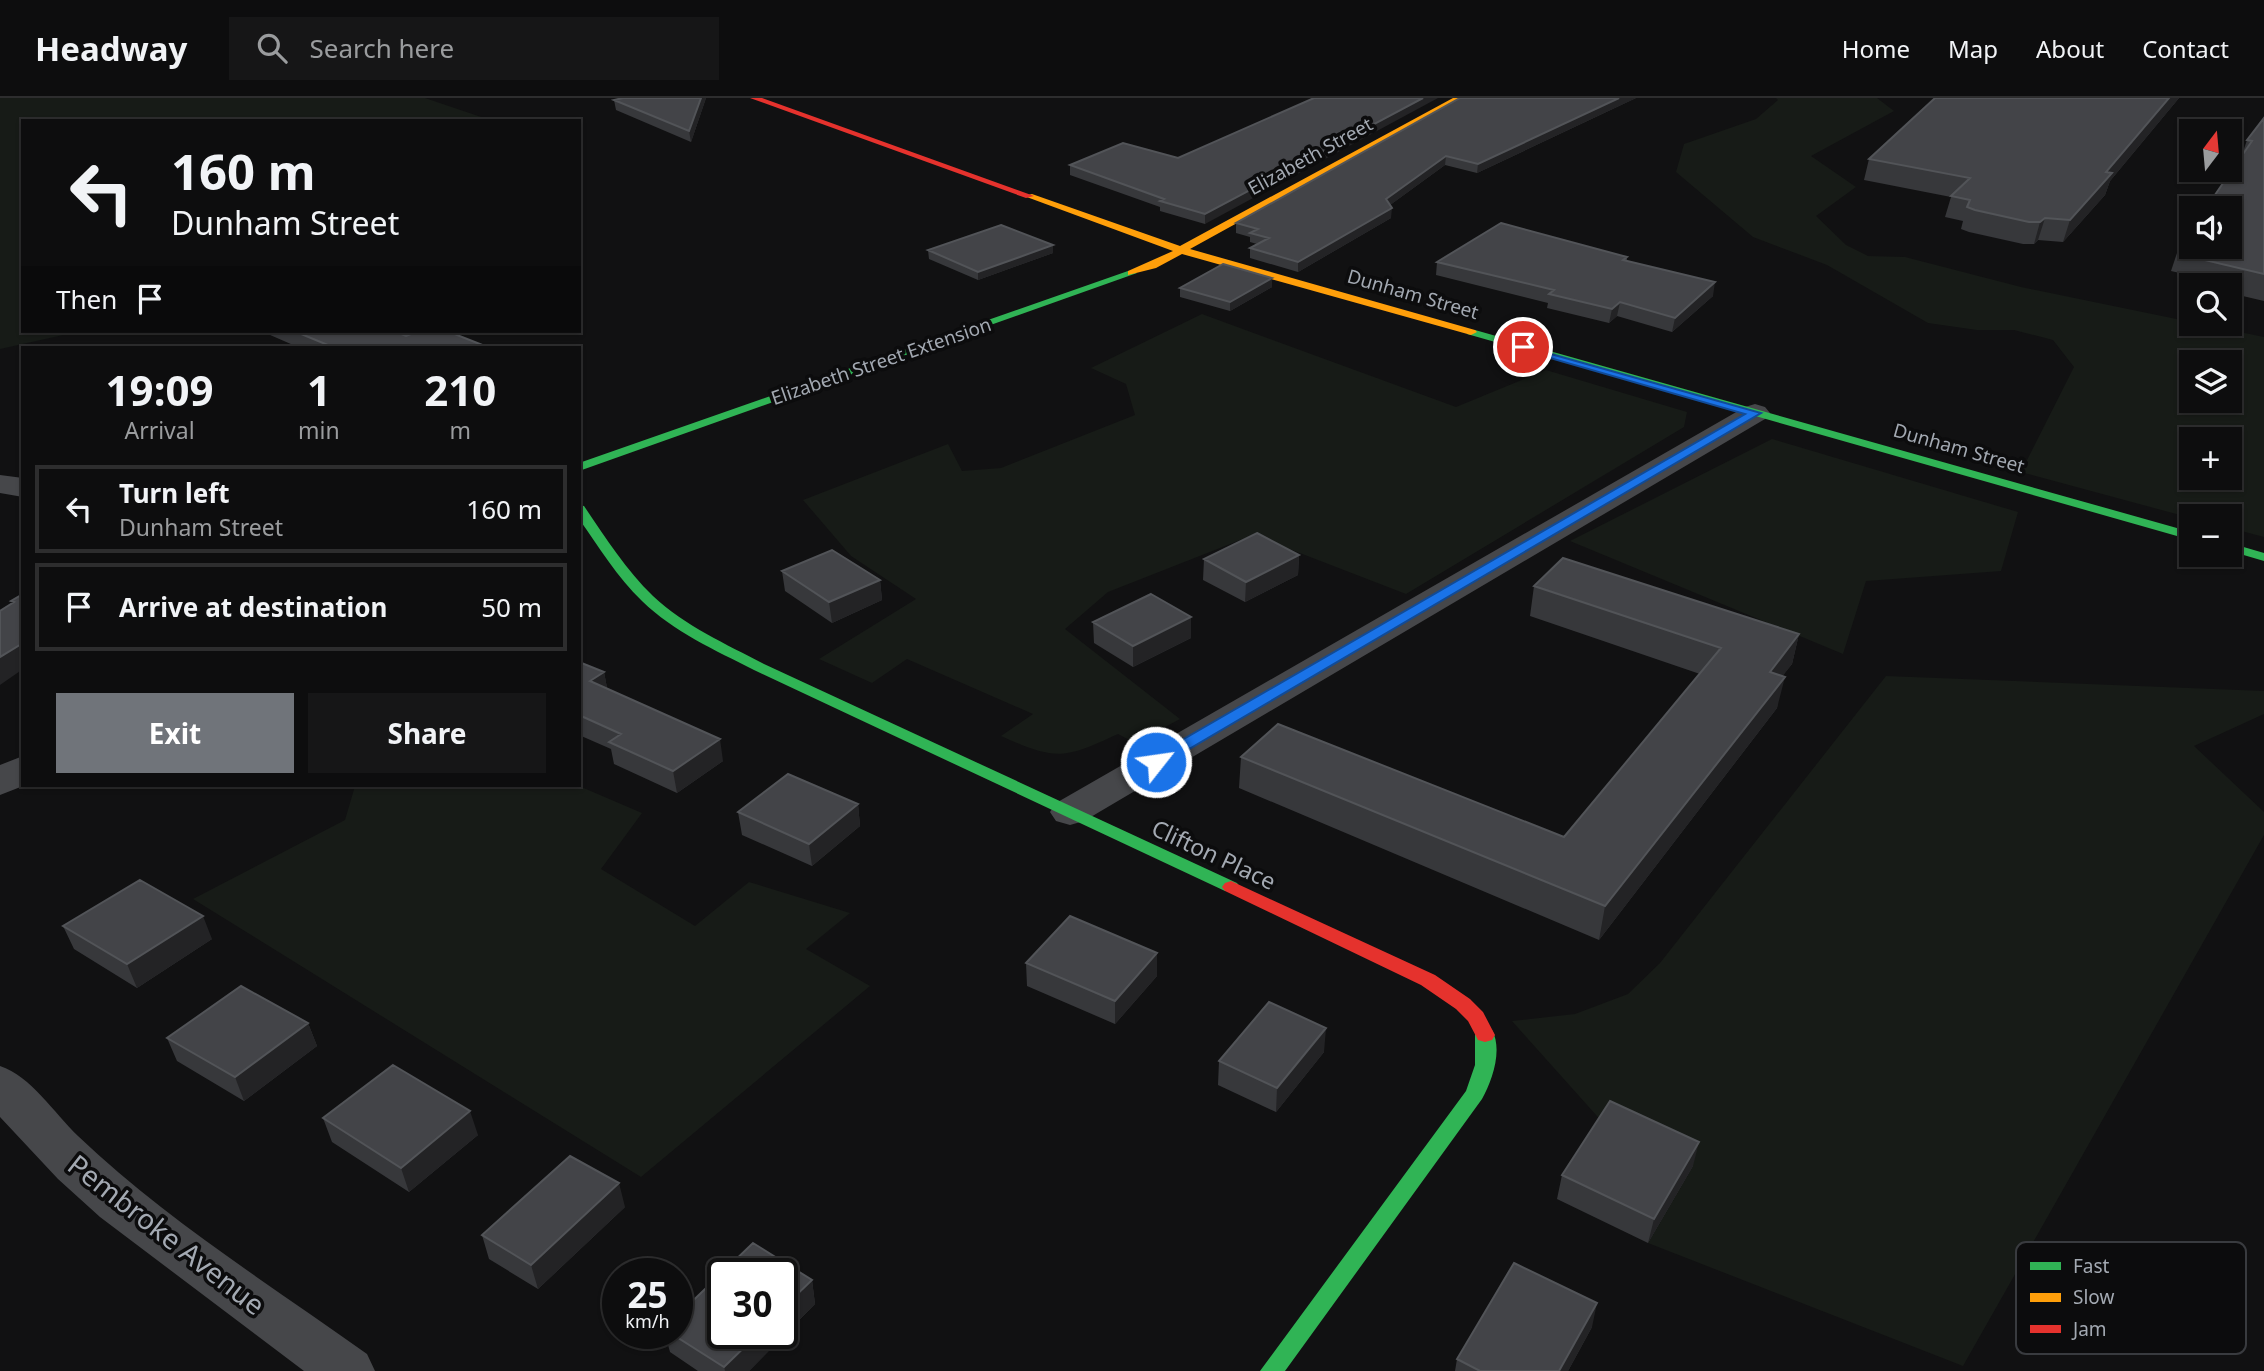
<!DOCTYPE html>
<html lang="en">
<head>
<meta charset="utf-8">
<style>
  :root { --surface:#0d0d0e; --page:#161617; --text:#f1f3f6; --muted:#9a9c9e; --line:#2d2d2e; --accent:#70747a }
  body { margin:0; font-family:"Noto Sans",sans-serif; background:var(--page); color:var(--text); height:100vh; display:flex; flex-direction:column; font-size:26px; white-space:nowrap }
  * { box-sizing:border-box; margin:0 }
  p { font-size:23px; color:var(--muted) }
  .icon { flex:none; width:38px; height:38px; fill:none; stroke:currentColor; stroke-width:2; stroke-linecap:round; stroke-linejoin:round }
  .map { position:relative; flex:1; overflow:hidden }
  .side { position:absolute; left:21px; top:248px; width:560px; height:441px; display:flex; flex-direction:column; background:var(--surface); border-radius:0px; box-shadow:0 2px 5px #0004,0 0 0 2px var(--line) }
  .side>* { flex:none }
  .guide { position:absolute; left:21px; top:21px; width:560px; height:214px; border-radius:0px; box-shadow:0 2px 5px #0004,0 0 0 2px var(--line); background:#0d0d0e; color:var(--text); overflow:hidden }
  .needle { width:46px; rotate:16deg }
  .tools { position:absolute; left:2179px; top:21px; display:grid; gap:14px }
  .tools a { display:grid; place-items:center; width:63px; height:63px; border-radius:0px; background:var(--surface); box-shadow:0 2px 5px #0004,0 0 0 2px var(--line); font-size:35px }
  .speed { position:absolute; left:602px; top:1160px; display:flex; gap:14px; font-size:35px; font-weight:700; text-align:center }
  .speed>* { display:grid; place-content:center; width:91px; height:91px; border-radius:50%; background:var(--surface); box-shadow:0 2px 5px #0004,0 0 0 2px var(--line); line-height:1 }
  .speed small { font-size:18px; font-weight:400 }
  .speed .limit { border:4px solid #111; border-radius:10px; background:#fff; color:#111 }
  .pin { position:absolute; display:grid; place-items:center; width:60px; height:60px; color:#fff; margin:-30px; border:4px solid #fff; border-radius:50%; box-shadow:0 2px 7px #0007 }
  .me { position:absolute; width:77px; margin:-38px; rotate:60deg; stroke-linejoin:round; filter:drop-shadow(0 0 5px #0008) }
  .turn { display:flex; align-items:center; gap:24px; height:147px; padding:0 35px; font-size:32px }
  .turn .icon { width:91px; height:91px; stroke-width:2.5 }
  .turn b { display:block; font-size:49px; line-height:60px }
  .then { display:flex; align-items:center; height:66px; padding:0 35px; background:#0003; gap:14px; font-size:26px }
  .eta { display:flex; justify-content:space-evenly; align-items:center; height:119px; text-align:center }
  .eta b { font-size:42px; font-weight:700; line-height:49px }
  .primary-button { display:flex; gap:14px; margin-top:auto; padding:14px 35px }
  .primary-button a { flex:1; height:80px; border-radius:0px; background:var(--accent); color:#fff; font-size:28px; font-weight:700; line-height:80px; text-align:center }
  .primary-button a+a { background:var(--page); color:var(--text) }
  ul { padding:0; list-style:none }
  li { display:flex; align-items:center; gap:21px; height:88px; margin:0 14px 10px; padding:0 21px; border:4px solid var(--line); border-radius:0px }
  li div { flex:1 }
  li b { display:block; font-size:26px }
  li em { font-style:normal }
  header { display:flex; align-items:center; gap:42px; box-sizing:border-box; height:98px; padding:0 35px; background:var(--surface); border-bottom:2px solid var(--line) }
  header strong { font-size:33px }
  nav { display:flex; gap:38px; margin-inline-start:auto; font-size:24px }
  .search { width:490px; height:63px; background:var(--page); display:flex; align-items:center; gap:18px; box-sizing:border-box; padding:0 24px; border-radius:0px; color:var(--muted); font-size:26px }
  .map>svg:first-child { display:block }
  .green { fill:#171b17; fill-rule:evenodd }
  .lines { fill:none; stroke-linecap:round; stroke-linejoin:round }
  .street { fill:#46474a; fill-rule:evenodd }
  .fast { fill:#30b455; fill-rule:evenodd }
  .slow { fill:#ff9f0a; fill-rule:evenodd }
  .jam { fill:#e5322d; fill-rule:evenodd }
  .wall { fill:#37383b }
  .shaded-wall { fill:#232325 }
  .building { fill:#434448; stroke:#525458; stroke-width:2 }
  .route { fill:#1a73e8; stroke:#114b97; stroke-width:2 }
  .labels { text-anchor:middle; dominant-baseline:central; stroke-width:7; stroke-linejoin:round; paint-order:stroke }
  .far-street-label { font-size:19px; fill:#a3a9b2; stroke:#0c0c0d }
  .street-label { font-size:23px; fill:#a3a9b2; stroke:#0c0c0d }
  .near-street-label { font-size:28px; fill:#a3a9b2; stroke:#0c0c0d }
  .key { fill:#0c0c0d; stroke:#393b3f; stroke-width:2 }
  .key-label { font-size:19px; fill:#a3a9b2 }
</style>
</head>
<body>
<header>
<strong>Headway</strong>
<div class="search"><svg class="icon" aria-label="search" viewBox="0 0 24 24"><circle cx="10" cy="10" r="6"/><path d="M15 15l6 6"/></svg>Search here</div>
<nav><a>Home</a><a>Map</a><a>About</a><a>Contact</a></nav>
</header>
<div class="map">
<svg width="2264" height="1273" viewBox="0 0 2264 1273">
  <rect width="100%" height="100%" fill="#111112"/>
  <path class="green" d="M 0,0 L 425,0 L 493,23 L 23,23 L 23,233 L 81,233 L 0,251 Z
    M 1776,0 L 1877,0 L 1894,13 L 1811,58 L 1856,89 L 1816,118 L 1846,147 L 1868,158 L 1905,159 L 2021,189 L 2264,239 L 2264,439 L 2230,430 L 2230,418 L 2191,420 L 2021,374 L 2074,269 L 2053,242 L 2014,232 L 1977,232 L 1928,225 L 1827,167 L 1753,139 L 1676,74 L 1684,46 L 1756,21 L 1778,2 ZM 2230,264 L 2230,303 L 2191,303 L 2191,264 ZM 2191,341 L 2230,341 L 2230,380 L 2191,380 Z
    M 1202,216 L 1456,309 L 1546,272 L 1687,314 L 1684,329 L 1406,496 L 1253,437 L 1108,494 L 1065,531 L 1180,621 L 1135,645 L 1118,636 C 1064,661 1056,663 1001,638 L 1033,616 L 907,561 L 872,585 L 819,561 L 916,501 L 851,458 L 803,402 L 948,346 L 962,373 L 1001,370 L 1135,317 L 1126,286 L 1091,270 Z
    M 1772,341 L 2018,414 L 2001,473 L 1866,483 L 1843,556 L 1570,443 Z
    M 1886,578 L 2264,593 L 2264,616 L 2194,648 L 2264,714 L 2264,737 L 1963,1268 L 1648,1145 L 1693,1068 L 1605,1027 L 1512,923 L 1575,916 L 1628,896 L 1660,865 Z
    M 355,688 L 579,688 L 642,715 L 601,771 L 695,828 L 749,784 L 850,815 L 806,851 L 870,888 L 641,1079 L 193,801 L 345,722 Z"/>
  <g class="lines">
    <path class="street" d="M 1755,306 L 1765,309 L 1770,315 L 1765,321 L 1084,723 L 1070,727 L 1056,723 L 1050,714 L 1056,705 L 1745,309 Z
      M 0,377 L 23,380 L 23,399 L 0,395 Z
      M 23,658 L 23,688 L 0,697 L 0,667 Z
      M 0,968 C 31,978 54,1015 78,1038 C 165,1121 269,1186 367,1256 L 375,1273 L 304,1273 L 100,1119 L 58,1081 L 0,1019 Z"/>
    <path class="fast" d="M 1128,173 L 1137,175 L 579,373 L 579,365 Z
      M 1467,232 L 1475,232 L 2191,434 L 2191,442 L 1467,236 Z
      M 579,407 L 584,408 C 605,439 626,472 653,498 C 685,528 726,546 764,566 L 1237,785 L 1240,789 L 1237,793 L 1225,793 L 754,572 C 715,552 674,534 642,503 C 617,479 599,449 579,421 Z
      M 2230,445 L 2264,455 L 2264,463 L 2230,453 Z
      M 1485,930 L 1492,932 C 1503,952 1492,983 1482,1001 L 1285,1273 L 1260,1273 L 1466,993 L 1475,967 L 1475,937 L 1478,932 Z"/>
    <path class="slow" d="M 1453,0 L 1463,0 L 1190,151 L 1475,232 L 1477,234 L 1471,237 L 1182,156 L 1156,170 L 1128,177 L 1128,173 L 1173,153 L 1024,98 L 1032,96 L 1180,148 Z"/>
    <path class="jam" d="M 750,0 L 762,0 L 1034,98 L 1026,100 Z
      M 1231,783 L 1435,877 L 1470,901 L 1483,914 L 1495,937 L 1492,942 L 1485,944 L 1478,942 L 1468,923 L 1456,911 L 1421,887 L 1225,793 L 1222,789 L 1225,785 Z"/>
  </g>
  <path class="wall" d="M 617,0 L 706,0 L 691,44 L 616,12 L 614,2 L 619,1 Z
    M 1314,0 L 1205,126 L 1160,113 L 1160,109 L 1070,77 L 1070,67 L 1178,60 Z
    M 1460,0 L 1636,0 L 1477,75 L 1445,67 L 1390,107 L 1391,120 L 1298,174 L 1250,160 L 1250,150 L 1257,146 L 1250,144 L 1250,139 L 1236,135 L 1236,125 Z
    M 1935,0 L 2179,0 L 2110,83 L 2105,97 L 2063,144 L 2038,142 L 2034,146 L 2023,146 L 1969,134 L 1961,131 L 1963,123 L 1945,119 L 1951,99 L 1864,82 L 1869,61 Z
    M 2264,20 L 2264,203 L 2230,195 L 2230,187 L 2198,187 L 2184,184 L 2186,179 L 2183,179 L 2184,176 L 2171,173 L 2179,149 L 2241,60 L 2247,42 Z
    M 1053,147 L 1053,155 L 978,182 L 929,161 L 928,152 Z
    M 1627,159 L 1627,163 L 1713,198 L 1672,234 L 1617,218 L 1609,225 L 1547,210 L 1548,205 L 1436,177 L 1437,164 Z
    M 1272,180 L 1272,189 L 1230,213 L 1180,199 L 1180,190 Z
    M 261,233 L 394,233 L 406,238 L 490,250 L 300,250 Z
    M 1299,457 L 1298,477 L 1245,504 L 1203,482 L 1204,461 Z
    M 782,473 L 880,482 L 882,502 L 832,525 L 785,493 Z
    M 1534,488 L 1799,536 L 1792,566 L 1782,578 L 1777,610 L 1599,842 L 1239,690 L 1241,659 L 1564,739 L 1700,576 L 1530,518 Z
    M 1093,524 L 1191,540 L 1133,569 L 1094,545 Z
    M 579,564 L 604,574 L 607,590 L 723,663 L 677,695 L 614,666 L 611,651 L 579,637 Z
    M 858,706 L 860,728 L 812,768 L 742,737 L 738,714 Z
    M 63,828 L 212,841 L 137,890 L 74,851 Z
    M 1026,865 L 1157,878 L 1115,926 L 1027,888 Z
    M 308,925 L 317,948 L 244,1003 L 177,963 L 167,940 Z
    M 1324,954 L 1276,1014 L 1218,987 L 1219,963 Z
    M 323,1020 L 478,1037 L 409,1094 L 332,1044 Z
    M 1693,1068 L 1648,1145 L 1557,1101 L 1562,1077 Z
    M 625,1109 L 538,1191 L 489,1161 L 482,1137 Z
    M 812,1182 L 815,1206 L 749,1273 L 698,1273 L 670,1254 L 665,1236 L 677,1236 Z
    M 1592,1229 L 1568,1273 L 1455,1273 L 1457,1261 Z"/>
  <path class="shaded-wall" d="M 701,0 L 706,0 L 691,44 L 689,33 Z
    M 1423,0 L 1438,0 L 1205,126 L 1205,116 Z
    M 1619,0 L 1636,0 L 1477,75 L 1478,66 Z
    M 2169,0 L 2179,0 L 2110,83 L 2105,97 L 2063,144 L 2070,122 L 2106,74 Z
    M 1446,58 L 1445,67 L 1386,110 L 1386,101 Z
    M 1392,110 L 1391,120 L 1298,174 L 1298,164 Z
    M 2045,120 L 2038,142 L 2034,146 L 2040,124 Z
    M 1053,147 L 1053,155 L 978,182 L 978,174 Z
    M 1272,180 L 1272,189 L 1230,213 L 1230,204 Z
    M 1715,184 L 1713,198 L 1672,234 L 1675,220 Z
    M 1620,204 L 1617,218 L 1609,225 L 1612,211 Z
    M 1299,457 L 1298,477 L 1245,504 L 1246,484 Z
    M 880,482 L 882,502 L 832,525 L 829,504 Z
    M 1191,519 L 1191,540 L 1133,569 L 1133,548 Z
    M 1799,536 L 1792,566 L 1762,605 L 1770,574 Z
    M 23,545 L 23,571 L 0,587 L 0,559 Z
    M 604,574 L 608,595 L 590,583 Z
    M 1785,579 L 1777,610 L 1599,842 L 1605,808 Z
    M 720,641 L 723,663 L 677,695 L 673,673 Z
    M 858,706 L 860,728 L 812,768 L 809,746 Z
    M 203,818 L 212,841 L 137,890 L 127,866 Z
    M 1157,855 L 1157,878 L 1115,926 L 1115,903 Z
    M 308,925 L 317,948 L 244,1003 L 235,979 Z
    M 1326,930 L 1324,954 L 1276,1014 L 1277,990 Z
    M 470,1013 L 478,1037 L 409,1094 L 401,1070 Z
    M 1699,1044 L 1693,1068 L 1648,1145 L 1654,1121 Z
    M 619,1085 L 625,1109 L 538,1191 L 531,1167 Z
    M 812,1182 L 815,1206 L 749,1273 L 725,1273 L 724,1269 L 758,1236 L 782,1236 L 782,1211 Z
    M 1597,1205 L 1592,1229 L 1568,1273 L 1559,1273 Z"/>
  <path class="building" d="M 623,0 L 701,0 L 689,33 L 614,2 Z
    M 1314,0 L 1423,0 L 1205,116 L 1160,103 L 1164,101 L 1070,67 L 1123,45 L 1178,60 Z
    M 1460,0 L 1619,0 L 1478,66 L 1446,58 L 1386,101 L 1392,110 L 1298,164 L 1250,150 L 1269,140 L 1250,135 L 1258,131 L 1236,125 Z
    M 1935,0 L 2169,0 L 2106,74 L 2112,75 L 2070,122 L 2045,120 L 2040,124 L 2029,124 L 1975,112 L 1967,109 L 1970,102 L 1951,98 L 1970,80 L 1869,61 Z
    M 2264,20 L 2264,176 L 2192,159 L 2196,155 L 2191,154 L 2193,152 L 2179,149 L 2191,132 L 2191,149 L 2230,149 L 2230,110 L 2206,110 L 2252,43 L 2247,42 Z
    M 1501,125 L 1627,159 L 1623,162 L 1715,184 L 1675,220 L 1620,204 L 1612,211 L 1549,196 L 1554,192 L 1437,164 Z
    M 1001,127 L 1053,147 L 978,174 L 928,152 Z
    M 1223,166 L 1272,180 L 1230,204 L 1180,190 Z
    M 294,233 L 394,233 L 406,238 L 419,233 L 447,233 L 490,250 L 335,250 Z
    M 1257,435 L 1299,457 L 1246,484 L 1204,461 Z
    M 832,452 L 880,482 L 829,504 L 782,473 Z
    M 1563,460 L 1799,536 L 1770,574 L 1785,579 L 1605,808 L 1241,659 L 1278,626 L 1564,739 L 1721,550 L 1534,488 Z
    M 23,496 L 23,545 L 0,559 L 0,513 L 14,504 L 11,503 Z
    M 1151,496 L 1191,519 L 1133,548 L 1093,524 Z
    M 579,564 L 604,574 L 590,583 L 720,641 L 673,673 L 609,644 L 621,636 L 579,617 Z
    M 788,676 L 858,706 L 809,746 L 738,714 Z
    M 140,782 L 203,818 L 127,866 L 63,828 Z
    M 1070,818 L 1157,855 L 1115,903 L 1026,865 Z
    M 241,888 L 308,925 L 235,979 L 167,940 Z
    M 1269,904 L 1326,930 L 1277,990 L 1219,963 Z
    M 393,967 L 470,1013 L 401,1070 L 323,1020 Z
    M 1610,1003 L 1699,1044 L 1654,1121 L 1562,1077 Z
    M 570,1058 L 619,1085 L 531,1167 L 482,1137 Z
    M 753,1145 L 812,1182 L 782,1211 L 782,1176 L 723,1176 L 723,1236 L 758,1236 L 724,1269 L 672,1236 L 677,1236 L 677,1218 Z
    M 1514,1165 L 1597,1205 L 1559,1273 L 1480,1273 L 1457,1261 Z"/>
  <path class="route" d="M 1519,247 L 1761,315 L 1162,667 L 1151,667 L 1151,660 L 1745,316 L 1519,251 Z"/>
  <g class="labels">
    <g class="far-street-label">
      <text transform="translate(1310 58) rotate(-29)">Elizabeth Street</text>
      <text transform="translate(1413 196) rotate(16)">Dunham Street</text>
      <text transform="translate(881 263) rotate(-19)">Elizabeth Street Extension</text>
      <text transform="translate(1959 350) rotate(16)">Dunham Street</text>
    </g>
    <g class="street-label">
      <text transform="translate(1214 756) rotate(25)">Clifton Place</text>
    </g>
    <g class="near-street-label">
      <text transform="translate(167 1136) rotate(38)">Pembroke Avenue</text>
    </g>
  </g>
  <rect x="2016" y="1144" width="230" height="112" rx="10" class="key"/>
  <rect x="2030" y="1164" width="31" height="8" fill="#30b455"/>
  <rect x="2030" y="1195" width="31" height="9" fill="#ff9f0a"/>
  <rect x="2030" y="1227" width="31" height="8" fill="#e5322d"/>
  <g class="key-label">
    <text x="2073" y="1175">Fast</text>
    <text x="2073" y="1206">Slow</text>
    <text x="2073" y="1238">Jam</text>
  </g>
</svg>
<div class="tools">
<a><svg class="needle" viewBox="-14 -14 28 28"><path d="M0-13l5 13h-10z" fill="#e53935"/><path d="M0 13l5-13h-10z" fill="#9a9c9e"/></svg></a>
<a><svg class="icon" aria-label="sound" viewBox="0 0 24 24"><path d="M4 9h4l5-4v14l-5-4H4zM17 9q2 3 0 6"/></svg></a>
<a><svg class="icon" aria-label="search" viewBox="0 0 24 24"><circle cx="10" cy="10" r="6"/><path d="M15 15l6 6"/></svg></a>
<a><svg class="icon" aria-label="layers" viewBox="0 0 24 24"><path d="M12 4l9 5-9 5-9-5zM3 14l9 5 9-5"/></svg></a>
<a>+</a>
<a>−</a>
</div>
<div class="speed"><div>25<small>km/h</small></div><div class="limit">30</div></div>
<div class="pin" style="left:1523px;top:249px;background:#d93025"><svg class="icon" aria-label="arrive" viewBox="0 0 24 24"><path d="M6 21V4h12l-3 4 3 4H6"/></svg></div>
<svg class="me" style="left:1156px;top:664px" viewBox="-20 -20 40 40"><circle r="17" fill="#1a73e8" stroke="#fff" stroke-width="3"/><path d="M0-11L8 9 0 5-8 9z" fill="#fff"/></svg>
<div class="guide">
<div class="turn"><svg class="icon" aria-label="left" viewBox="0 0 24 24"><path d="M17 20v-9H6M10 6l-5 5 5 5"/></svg><div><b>160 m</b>Dunham Street</div></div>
<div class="then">Then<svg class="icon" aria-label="arrive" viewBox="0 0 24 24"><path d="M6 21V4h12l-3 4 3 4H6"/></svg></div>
</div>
<section class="side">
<div class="eta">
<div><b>19:09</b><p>Arrival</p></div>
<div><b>1</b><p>min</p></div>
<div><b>210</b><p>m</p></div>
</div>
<ul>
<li><svg class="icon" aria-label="left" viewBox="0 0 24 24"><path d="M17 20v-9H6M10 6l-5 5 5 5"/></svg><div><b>Turn left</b><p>Dunham Street</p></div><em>160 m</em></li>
<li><svg class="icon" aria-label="arrive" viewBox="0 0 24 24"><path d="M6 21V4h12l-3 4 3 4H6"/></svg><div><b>Arrive at destination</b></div><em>50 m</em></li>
</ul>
<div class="primary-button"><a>Exit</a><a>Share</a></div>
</section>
</div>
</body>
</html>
